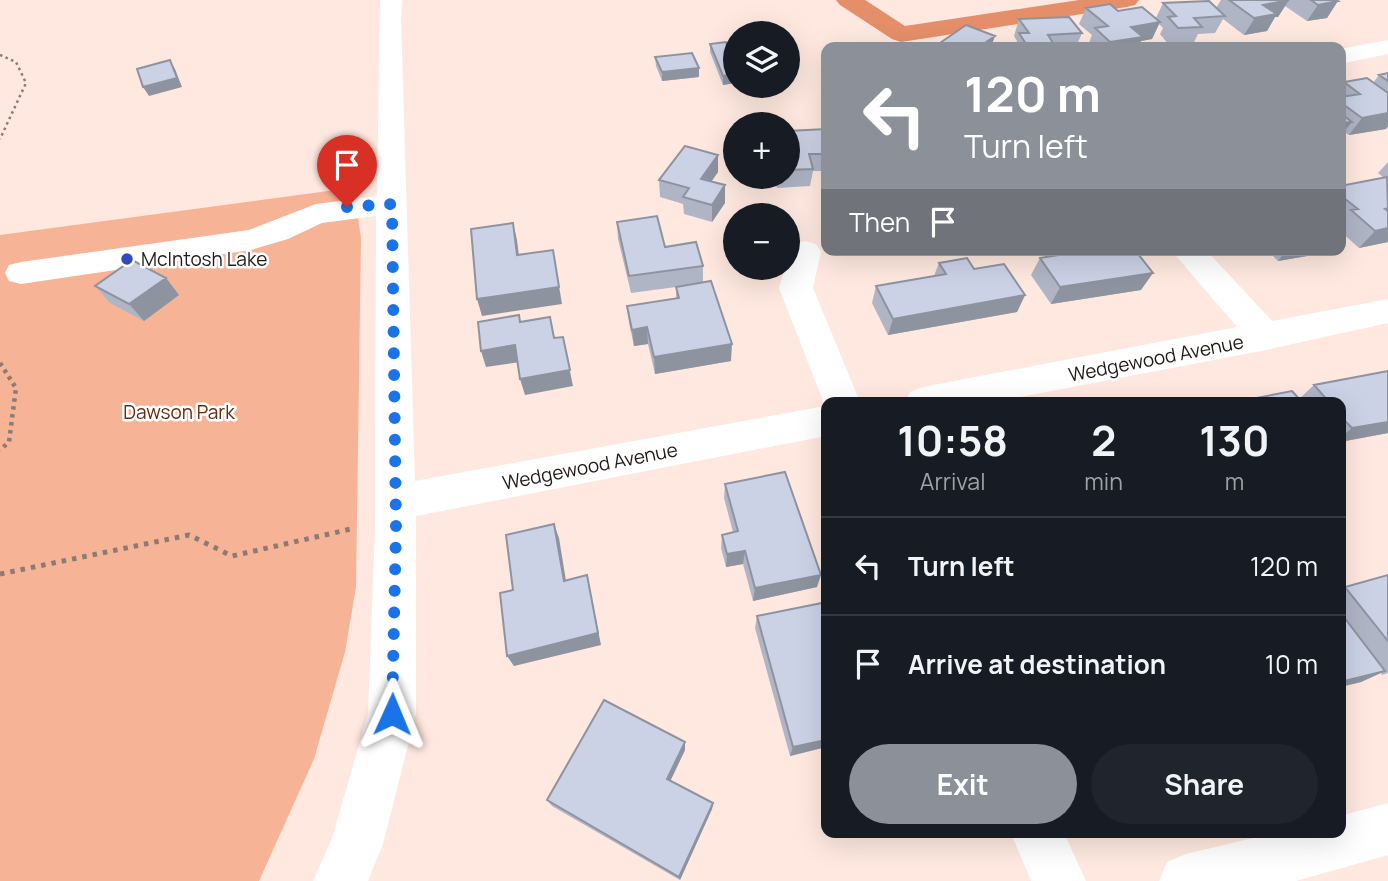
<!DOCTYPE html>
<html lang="en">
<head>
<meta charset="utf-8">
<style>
  :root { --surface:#171b24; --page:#20242c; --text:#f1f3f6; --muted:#9ea1a6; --line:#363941; --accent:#8c9099 }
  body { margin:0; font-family:Manrope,sans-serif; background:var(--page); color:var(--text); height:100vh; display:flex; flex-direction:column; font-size:26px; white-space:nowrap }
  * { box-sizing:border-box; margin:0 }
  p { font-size:23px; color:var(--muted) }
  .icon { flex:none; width:38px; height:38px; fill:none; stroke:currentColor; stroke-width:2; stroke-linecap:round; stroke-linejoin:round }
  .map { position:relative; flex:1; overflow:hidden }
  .side { position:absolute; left:821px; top:397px; width:525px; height:441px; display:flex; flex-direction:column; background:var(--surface); border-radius:14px; box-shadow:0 7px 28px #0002 }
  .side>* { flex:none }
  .top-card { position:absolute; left:821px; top:42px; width:525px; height:214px; border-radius:14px; box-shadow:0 7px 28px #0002; background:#8c9099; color:#fff; overflow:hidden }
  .fabs { position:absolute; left:723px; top:21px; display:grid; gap:14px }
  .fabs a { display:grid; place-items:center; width:77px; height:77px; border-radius:50%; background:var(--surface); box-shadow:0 7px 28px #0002; font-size:35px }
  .pin { position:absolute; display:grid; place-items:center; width:60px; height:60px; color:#fff; margin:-72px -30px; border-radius:50% 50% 50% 0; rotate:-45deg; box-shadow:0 0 7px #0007 }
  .pin .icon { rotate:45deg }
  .me { position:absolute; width:77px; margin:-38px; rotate:1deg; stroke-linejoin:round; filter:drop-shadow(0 0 5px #0008) }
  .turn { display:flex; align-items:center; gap:24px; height:147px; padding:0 28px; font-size:32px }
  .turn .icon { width:91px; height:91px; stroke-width:2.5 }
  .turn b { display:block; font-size:49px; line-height:60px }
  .then { display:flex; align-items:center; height:66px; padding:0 28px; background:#0003; gap:14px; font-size:26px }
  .eta { display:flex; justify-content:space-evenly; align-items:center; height:119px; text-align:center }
  .eta b { font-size:42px; font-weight:700; line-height:49px }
  .action { display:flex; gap:14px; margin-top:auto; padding:14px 28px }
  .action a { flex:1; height:80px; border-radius:42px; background:var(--accent); color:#fff; font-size:28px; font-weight:700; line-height:80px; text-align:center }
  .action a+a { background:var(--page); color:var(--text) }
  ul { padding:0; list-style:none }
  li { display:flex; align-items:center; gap:21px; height:98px; padding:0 28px; border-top:2px solid var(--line) }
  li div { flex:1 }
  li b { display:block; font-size:26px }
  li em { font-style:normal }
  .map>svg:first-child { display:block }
  .green { fill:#f7b396 }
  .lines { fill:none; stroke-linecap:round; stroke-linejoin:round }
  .canal { fill:#e58f6a; fill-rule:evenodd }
  .path-far2 { stroke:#8a7b75; stroke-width:2.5; stroke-dasharray:2.5 3.5; stroke-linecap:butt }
  .path-far1 { stroke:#8a7b75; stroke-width:4.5; stroke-dasharray:3.5 4.5; stroke-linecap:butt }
  .path { stroke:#8a7b75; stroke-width:5; stroke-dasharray:4.5 6; stroke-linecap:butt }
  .minor { fill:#fff; fill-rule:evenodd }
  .wall { fill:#afb5c5 }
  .shaded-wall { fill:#8e93a0 }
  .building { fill:#cbd2e5; stroke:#8e93a0; stroke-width:2 }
  .route { stroke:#1a73e8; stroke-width:12; stroke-dasharray:0 21.6 }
  .poi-dot { fill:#334abc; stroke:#fff; stroke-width:2.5 }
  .labels { text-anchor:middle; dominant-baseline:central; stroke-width:5; stroke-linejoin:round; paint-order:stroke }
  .poi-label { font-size:19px; fill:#221a17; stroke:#fff; text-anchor:start }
  .street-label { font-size:19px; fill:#221a17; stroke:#fff }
  .park-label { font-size:19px; fill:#642d13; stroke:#fff }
</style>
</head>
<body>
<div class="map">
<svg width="1388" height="881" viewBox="0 0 1388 881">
  <rect width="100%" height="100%" fill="#fee8df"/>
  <path class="green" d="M 365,186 L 355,198 L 361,237 L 356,587 L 345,652 L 314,759 L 259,881 L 0,881 L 0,235 Z"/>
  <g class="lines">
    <path class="canal" d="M 836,0 L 865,0 L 905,26 L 1079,0 L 1139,0 L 1135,5 L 1127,7 L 901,42 L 892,39 L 840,5 Z"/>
    <path class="path-far2" d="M 0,55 L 16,62 L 26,83 L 0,139"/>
    <path class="path-far1" d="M 0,363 L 16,388 L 9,442 L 0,450"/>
    <path class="path" d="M 0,574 L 189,535 L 232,556 L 351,529"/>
    <path class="minor" d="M 380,0 L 402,0 L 401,19 L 415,481 L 825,406 L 779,288 L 785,268 L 788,268 L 788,258 L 794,244 L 805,241 L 816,244 L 821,252 L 813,288 L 860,402 L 826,402 L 826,436 L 416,516 L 416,714 L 383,844 L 368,881 L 313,881 L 332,838 L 368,714 L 375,528 L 376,216 L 322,223 L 288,239 L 251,250 L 21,284 L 9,281 L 5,273 L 9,265 L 21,262 L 249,230 L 316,204 L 377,196 Z
      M 1388,40 L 1388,54 L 1340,64 L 1340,49 Z
      M 1171,250 L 1206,250 L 1272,321 L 1388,299 L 1388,323 L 1266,350 L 994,402 L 905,402 L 910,392 L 923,387 L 1237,327 Z
      M 1388,803 L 1388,855 L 1296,881 L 1159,881 L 1167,862 L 1186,854 L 1274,833 L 1340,833 L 1340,816 Z
      M 1011,833 L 1064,833 L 1086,881 L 1031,881 Z"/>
  </g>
  <path class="wall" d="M 1221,0 L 1338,0 L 1327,18 L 1307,21 L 1285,6 L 1278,17 L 1275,17 L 1267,31 L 1244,35 L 1223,19 L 1215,33 L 1198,34 L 1193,44 L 1169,45 L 1160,34 L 1163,28 L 1159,24 L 1152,39 L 1141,41 L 1138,47 L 1090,47 L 1088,45 L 1092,35 L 1079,24 L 1086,8 L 1156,18 L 1163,3 L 1216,8 Z
    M 1019,19 L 1082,33 L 1076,47 L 1014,47 L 1017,41 L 1014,36 Z
    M 710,44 L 735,83 L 723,85 L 710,52 Z
    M 655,57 L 699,77 L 662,81 L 656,66 Z
    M 1388,73 L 1388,126 L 1386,129 L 1349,135 L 1344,132 L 1340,136 L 1340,87 L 1344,82 L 1373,83 L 1379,75 Z
    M 826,129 L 826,171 L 813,171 L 810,186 L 777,188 L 775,177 L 788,177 L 788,131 Z
    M 1388,162 L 1388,242 L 1359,248 L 1340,231 L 1340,186 L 1384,178 L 1378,173 Z
    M 718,172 L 711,182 L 725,203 L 712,222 L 684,214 L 683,204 L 660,197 L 659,180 Z
    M 617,222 L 703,266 L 703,283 L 731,361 L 655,374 L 648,344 L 634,346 L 629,323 L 627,306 L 676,298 L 676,287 L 631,293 L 618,239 Z
    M 1267,250 L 1317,250 L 1313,255 L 1278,261 Z
    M 1040,258 L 1141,290 L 1051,304 L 1031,275 Z
    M 939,263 L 1025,295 L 1017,312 L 888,335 L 872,303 L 876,286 L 934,276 Z
    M 166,278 L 179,295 L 144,321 L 110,303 L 95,286 Z
    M 1314,385 L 1388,433 L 1340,442 L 1340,402 L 1236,402 L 1299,399 Z
    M 725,484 L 817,587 L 753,601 L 743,564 L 726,567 L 721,548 L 722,535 L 733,532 L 724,498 Z
    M 1388,575 L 1388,673 L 1382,675 L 1381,673 L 1361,682 L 1340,687 L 1340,589 L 1345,587 Z
    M 826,615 L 826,747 L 790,756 L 755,628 L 757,616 Z
    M 685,742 L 685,750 L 670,781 L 713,803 L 712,809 L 680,880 L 552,806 L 547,800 Z"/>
  <path class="shaded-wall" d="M 1289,0 L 1278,17 L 1275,17 L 1267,31 L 1244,35 L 1263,5 Z
    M 1317,0 L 1338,0 L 1337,1 L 1338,1 L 1327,18 L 1307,21 L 1318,5 Z
    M 1160,22 L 1152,39 L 1141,41 L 1138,47 L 1107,47 L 1110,42 L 1131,27 Z
    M 995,36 L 991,47 L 979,47 Z
    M 170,60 L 175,69 L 182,87 L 149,96 L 143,87 Z
    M 699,68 L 699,77 L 662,81 L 662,72 Z
    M 735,74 L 735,83 L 723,85 L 723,76 Z
    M 1388,109 L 1388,126 L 1386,129 L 1349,135 L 1362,118 Z
    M 1352,122 L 1340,136 L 1340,123 Z
    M 718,155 L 718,172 L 701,196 L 701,179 Z
    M 725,185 L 725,203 L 712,222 L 712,205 Z
    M 513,223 L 517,240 L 521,272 L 517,255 Z
    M 1388,228 L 1388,242 L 1359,248 L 1375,231 Z
    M 553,250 L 562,304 L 482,316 L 477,299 Z
    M 1287,250 L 1317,250 L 1313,255 L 1278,261 Z
    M 1153,273 L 1141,290 L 1051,304 L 1060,287 Z
    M 166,278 L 179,295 L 144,321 L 129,304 Z
    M 1025,295 L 1017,312 L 888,335 L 893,319 Z
    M 647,327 L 648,344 L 634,346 L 632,330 Z
    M 563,337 L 573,386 L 525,395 L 520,379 Z
    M 732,344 L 731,361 L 655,374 L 654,357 Z
    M 515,345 L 520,362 L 486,367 L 481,351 Z
    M 1388,422 L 1388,433 L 1340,442 L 1340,438 L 1352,428 Z
    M 554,524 L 559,538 L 568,593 L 564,581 Z
    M 745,551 L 743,564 L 726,567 L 727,554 Z
    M 587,575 L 601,645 L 514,666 L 507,656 Z
    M 821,575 L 817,587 L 753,601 L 755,588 Z
    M 1385,671 L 1361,682 L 1340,687 L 1340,682 Z
    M 826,740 L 826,747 L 790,756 L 793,747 Z
    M 685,742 L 685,750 L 668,786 L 667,779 Z
    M 713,803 L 712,809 L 680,880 L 679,877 Z"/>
  <path class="building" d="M 1229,0 L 1289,0 L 1263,5 L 1277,14 L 1254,18 Z
    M 1311,0 L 1336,0 L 1338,1 L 1318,5 Z
    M 1209,1 L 1225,16 L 1194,18 L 1202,27 L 1178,28 L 1168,17 L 1176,16 L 1163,3 Z
    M 1110,4 L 1118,11 L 1142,7 L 1160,22 L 1131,27 L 1143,37 L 1110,42 L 1095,28 L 1108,26 L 1086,8 Z
    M 1069,17 L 1082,33 L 1048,35 L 1055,46 L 1028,47 L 1019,33 L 1029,33 L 1019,19 Z
    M 966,25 L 995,36 L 979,47 L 941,47 L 937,45 Z
    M 726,42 L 735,60 L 735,74 L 723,76 L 710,44 Z
    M 692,53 L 699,68 L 662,72 L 655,57 Z
    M 170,60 L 177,78 L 143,87 L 137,69 Z
    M 1388,73 L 1388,81 L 1379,75 Z
    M 1367,78 L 1388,93 L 1388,113 L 1362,118 L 1340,102 L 1340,97 L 1360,94 L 1344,82 Z
    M 1340,113 L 1352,122 L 1340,123 Z
    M 826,129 L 826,154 L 809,154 L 813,169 L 788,170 L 788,131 Z
    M 685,146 L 718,155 L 701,179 L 725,185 L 712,205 L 683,197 L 689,188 L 659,180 Z
    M 1387,177 L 1388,208 L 1385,209 L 1388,211 L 1388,228 L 1375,231 L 1351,210 L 1358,209 L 1340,195 L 1340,186 Z
    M 657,216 L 665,247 L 696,242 L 703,266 L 629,276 L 617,222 Z
    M 513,223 L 517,255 L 553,250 L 559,287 L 477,299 L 471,229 Z
    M 1090,250 L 1135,250 L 1153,273 L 1060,287 L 1040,258 Z
    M 967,258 L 974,269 L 1004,264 L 1025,295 L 893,319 L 876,286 L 946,274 L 939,263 Z
    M 132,260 L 166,278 L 129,304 L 95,286 Z
    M 711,281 L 732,344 L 654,357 L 647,327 L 632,330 L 627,306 L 679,298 L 676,287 Z
    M 519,315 L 520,322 L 550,317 L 554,338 L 563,337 L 570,370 L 520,379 L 515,345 L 481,351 L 478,322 Z
    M 1388,371 L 1388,422 L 1352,428 L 1340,416 L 1340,402 L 1329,402 L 1314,385 Z
    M 1292,391 L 1302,402 L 1236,402 Z
    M 785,472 L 821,575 L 755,588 L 745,551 L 727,554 L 722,535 L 738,531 L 725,484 Z
    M 554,524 L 564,581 L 587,575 L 598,633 L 507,656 L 500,593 L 513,590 L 506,535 Z
    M 1388,575 L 1388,641 L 1345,587 Z
    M 822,603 L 826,615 L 826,740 L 793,747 L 757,616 Z
    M 1340,612 L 1385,671 L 1340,682 Z
    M 604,700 L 685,742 L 667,779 L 713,803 L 679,877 L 547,800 Z"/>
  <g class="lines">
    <path class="route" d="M 347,207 L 392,204 L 396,528 L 392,714"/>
  </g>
  <circle class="poi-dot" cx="127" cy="259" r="7"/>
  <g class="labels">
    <g class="poi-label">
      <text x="141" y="259">McIntosh Lake</text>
    </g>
    <g class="street-label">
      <text transform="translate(1156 358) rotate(-11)">Wedgewood Avenue</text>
      <text transform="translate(590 466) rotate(-11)">Wedgewood Avenue</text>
    </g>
    <g class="park-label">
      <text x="179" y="412">Dawson Park</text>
    </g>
  </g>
</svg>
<div class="fabs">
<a><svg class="icon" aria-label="layers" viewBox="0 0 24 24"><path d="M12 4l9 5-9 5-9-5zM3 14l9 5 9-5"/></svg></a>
<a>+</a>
<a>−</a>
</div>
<div class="pin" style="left:347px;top:207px;background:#d93025"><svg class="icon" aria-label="arrive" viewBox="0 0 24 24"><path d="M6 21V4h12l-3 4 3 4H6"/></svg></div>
<svg class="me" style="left:392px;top:714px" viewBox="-20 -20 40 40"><path d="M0-17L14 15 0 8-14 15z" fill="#1a73e8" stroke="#fff" stroke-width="4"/></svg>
<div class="top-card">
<div class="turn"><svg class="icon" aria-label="left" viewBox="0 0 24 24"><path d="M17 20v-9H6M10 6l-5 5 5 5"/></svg><div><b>120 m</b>Turn left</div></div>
<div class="then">Then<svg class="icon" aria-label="arrive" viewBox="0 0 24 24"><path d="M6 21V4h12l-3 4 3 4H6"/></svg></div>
</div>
<section class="side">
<div class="eta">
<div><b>10:58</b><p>Arrival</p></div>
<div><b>2</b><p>min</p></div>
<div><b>130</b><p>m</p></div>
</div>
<ul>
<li><svg class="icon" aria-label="left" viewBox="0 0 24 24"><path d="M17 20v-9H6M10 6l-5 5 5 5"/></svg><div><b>Turn left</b></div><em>120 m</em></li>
<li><svg class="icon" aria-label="arrive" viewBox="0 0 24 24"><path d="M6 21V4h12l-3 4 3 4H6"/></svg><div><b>Arrive at destination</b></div><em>10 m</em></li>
</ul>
<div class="action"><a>Exit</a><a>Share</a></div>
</section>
</div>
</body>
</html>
